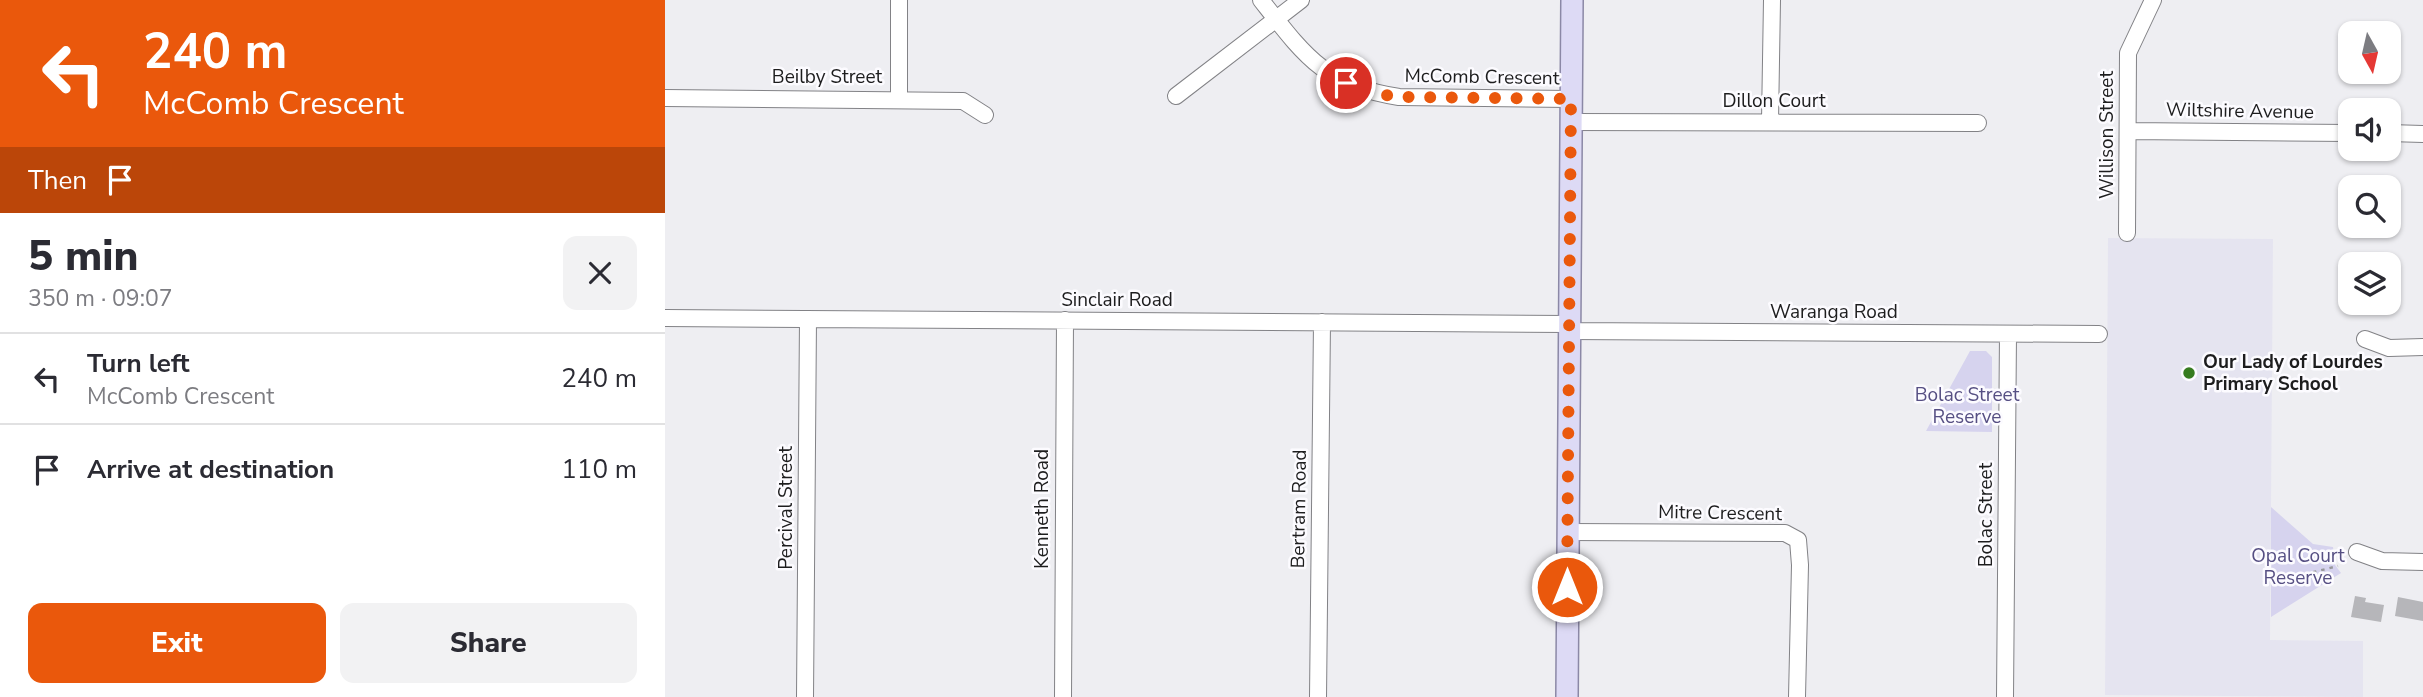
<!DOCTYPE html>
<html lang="en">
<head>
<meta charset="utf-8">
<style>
  :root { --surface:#fff; --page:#f2f2f3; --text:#2b2b33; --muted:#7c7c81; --line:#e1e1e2; --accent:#ea580c }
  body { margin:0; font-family:"Nunito Sans",sans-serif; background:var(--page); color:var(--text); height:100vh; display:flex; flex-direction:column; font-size:26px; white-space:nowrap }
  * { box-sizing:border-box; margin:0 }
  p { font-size:23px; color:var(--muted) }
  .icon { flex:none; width:38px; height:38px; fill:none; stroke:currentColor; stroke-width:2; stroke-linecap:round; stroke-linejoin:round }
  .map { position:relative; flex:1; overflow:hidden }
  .drawer { display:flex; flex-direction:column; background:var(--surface); width:665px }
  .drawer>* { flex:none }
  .guide { background:#ea580c; color:#fff; overflow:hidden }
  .needle { width:46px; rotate:172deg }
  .buttons { position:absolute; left:1673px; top:21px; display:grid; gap:14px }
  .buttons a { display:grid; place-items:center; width:63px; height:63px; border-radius:14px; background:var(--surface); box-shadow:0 2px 5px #0004; font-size:35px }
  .pin { position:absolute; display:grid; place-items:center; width:60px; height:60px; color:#fff; margin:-30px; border:4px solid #fff; border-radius:50%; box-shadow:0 2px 7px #0007 }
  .me { position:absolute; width:77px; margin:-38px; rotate:0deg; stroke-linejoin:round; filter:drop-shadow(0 0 5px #0008) }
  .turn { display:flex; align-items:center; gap:24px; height:147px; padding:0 28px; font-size:32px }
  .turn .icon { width:91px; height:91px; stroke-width:2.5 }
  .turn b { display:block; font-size:49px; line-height:60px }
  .then { display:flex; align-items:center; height:66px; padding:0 28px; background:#0003; gap:14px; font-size:26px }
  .round { display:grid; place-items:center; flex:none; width:74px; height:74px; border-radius:14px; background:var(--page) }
  .head { display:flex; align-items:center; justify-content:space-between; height:119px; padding:0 28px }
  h1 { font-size:42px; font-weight:800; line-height:52px }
  .button { display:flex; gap:14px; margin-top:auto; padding:14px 28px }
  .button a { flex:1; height:80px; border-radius:14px; background:var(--accent); color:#fff; font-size:28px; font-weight:800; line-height:80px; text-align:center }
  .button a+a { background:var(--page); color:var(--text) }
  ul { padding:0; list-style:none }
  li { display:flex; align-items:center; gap:21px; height:91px; padding:0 28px; border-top:2px solid var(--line) }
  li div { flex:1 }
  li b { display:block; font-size:26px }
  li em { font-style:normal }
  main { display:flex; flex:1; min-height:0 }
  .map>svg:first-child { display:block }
  .built { fill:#e5e4f0 }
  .green { fill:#d6d3ee }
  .building { fill:#b6b6ba }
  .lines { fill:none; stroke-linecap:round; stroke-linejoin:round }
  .minor-casing { stroke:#828286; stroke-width:18 }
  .major-casing { stroke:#8b88a6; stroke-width:24 }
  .path { stroke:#979799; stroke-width:2.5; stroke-dasharray:3.5 5; stroke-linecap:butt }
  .minor { stroke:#fff; stroke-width:16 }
  .major { stroke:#dddaf5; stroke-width:21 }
  .route { stroke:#ea580c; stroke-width:12; stroke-dasharray:0 21.6 }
  .poi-dot { fill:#367c1f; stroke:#fcfbff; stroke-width:2.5 }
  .labels { text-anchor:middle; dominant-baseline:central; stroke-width:5; stroke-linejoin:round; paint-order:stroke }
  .street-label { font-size:19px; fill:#1d1d1e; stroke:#fcfbff }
  .poi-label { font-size:19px; font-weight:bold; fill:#1d1d1e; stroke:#fcfbff; text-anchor:start }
  .park-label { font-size:19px; fill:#564f83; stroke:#fcfbff }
</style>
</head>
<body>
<main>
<section class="drawer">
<div class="guide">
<div class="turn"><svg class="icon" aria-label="left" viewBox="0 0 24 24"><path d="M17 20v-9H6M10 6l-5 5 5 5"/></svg><div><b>240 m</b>McComb Crescent</div></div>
<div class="then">Then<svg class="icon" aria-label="arrive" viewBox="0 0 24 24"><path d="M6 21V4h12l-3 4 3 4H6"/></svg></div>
</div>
<div class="head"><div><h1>5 min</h1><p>350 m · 09:07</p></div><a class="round"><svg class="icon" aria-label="close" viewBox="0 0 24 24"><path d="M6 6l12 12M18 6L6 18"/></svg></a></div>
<ul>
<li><svg class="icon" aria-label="left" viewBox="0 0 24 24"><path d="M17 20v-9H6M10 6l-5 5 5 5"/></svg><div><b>Turn left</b><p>McComb Crescent</p></div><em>240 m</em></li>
<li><svg class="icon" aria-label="arrive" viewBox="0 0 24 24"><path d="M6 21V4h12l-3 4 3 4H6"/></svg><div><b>Arrive at destination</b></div><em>110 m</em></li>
</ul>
<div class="button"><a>Exit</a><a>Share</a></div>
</section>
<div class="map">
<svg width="1758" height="697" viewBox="0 0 1758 697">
  <rect width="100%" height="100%" fill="#eeeef2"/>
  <path class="built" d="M 1443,238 L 1608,239 L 1605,640 L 1698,641 L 1698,697 L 1440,695 Z"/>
  <path class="green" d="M 1305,351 L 1321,351 L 1327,357 L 1327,432 L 1261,431 Z
    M 1606,507 L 1648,544 L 1668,547 L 1670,565 L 1676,573 L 1606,617 Z"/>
  <path class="building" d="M 1690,596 L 1701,598 L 1700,602 L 1719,605 L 1716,622 L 1686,617 Z
    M 1733,597 L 1758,602 L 1758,621 L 1730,616 Z"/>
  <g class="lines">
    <g class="minor-casing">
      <path id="minor" d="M 234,0 L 234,99
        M 596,0 C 639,55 660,86 734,97 L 906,99
        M 511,96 L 636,0
        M 0,98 L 298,101 L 320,115
        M 1105,121 L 1107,0
        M 906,122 L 1313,123
        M 1463,131 L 1685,133
        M 1724,133 L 1758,134
        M 1462,233 L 1463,53 L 1488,0
        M 0,318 L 904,324
        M 904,331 L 1434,334
        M 1700,339 L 1724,348 L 1758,347
        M 902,532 L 1120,533 L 1133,540 L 1135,565 L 1132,697
        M 1692,552 L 1717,561 L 1758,562
        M 140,697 L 143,319
        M 398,697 L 400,320
        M 653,697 L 657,322
        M 1340,697 L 1343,334"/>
    </g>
    <g class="major-casing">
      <path id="major" d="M 902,697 L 907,0"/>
    </g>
    <path class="path" d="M 1598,582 L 1617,580 L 1673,566"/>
    <use href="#minor" class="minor"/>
    <use href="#major" class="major"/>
  </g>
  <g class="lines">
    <path class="route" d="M 681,83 L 706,93 L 734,97 L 906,99 L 902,587"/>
  </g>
  <circle class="poi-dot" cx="1524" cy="373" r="7"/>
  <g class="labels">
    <g class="street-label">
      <text x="162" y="77">Beilby Street</text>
      <text transform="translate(817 77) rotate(1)">McComb Crescent</text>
      <text x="1109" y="101">Dillon Court</text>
      <text transform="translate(1575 111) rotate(1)">Wiltshire Avenue</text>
      <text transform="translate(1442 135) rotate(-90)">Willison Street</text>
      <text x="452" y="300">Sinclair Road</text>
      <text x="1169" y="312">Waranga Road</text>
      <text transform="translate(121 508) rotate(-90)">Percival Street</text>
      <text transform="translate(377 509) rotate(-90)">Kenneth Road</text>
      <text transform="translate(634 509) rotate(-89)">Bertram Road</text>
      <text transform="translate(1055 513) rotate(1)">Mitre Crescent</text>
      <text transform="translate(1321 515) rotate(-90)">Bolac Street</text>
    </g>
    <g class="poi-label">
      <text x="1538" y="362">Our Lady of Lourdes<tspan x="1538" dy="22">Primary School</tspan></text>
    </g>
    <g class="park-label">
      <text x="1302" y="395">Bolac Street<tspan x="1302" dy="22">Reserve</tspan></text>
      <text x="1633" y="556">Opal Court<tspan x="1633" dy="22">Reserve</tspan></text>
    </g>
  </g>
</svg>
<div class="buttons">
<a><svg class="needle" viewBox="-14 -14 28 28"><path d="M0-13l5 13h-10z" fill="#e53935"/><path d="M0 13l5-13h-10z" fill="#7c7c81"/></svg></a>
<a><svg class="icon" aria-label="sound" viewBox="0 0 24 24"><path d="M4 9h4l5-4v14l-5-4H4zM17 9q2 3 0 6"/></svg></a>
<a><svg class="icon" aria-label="search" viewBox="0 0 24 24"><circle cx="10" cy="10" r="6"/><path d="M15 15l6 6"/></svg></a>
<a><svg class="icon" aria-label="layers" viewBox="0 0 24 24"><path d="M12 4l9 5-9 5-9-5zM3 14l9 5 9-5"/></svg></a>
</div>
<div class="pin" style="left:681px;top:83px;background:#d93025"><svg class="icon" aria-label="arrive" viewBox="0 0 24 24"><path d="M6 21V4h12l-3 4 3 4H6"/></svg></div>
<svg class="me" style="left:902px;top:587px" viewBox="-20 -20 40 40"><circle r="17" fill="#ea580c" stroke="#fff" stroke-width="3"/><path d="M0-11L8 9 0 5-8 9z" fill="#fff"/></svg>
</div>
</main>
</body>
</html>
